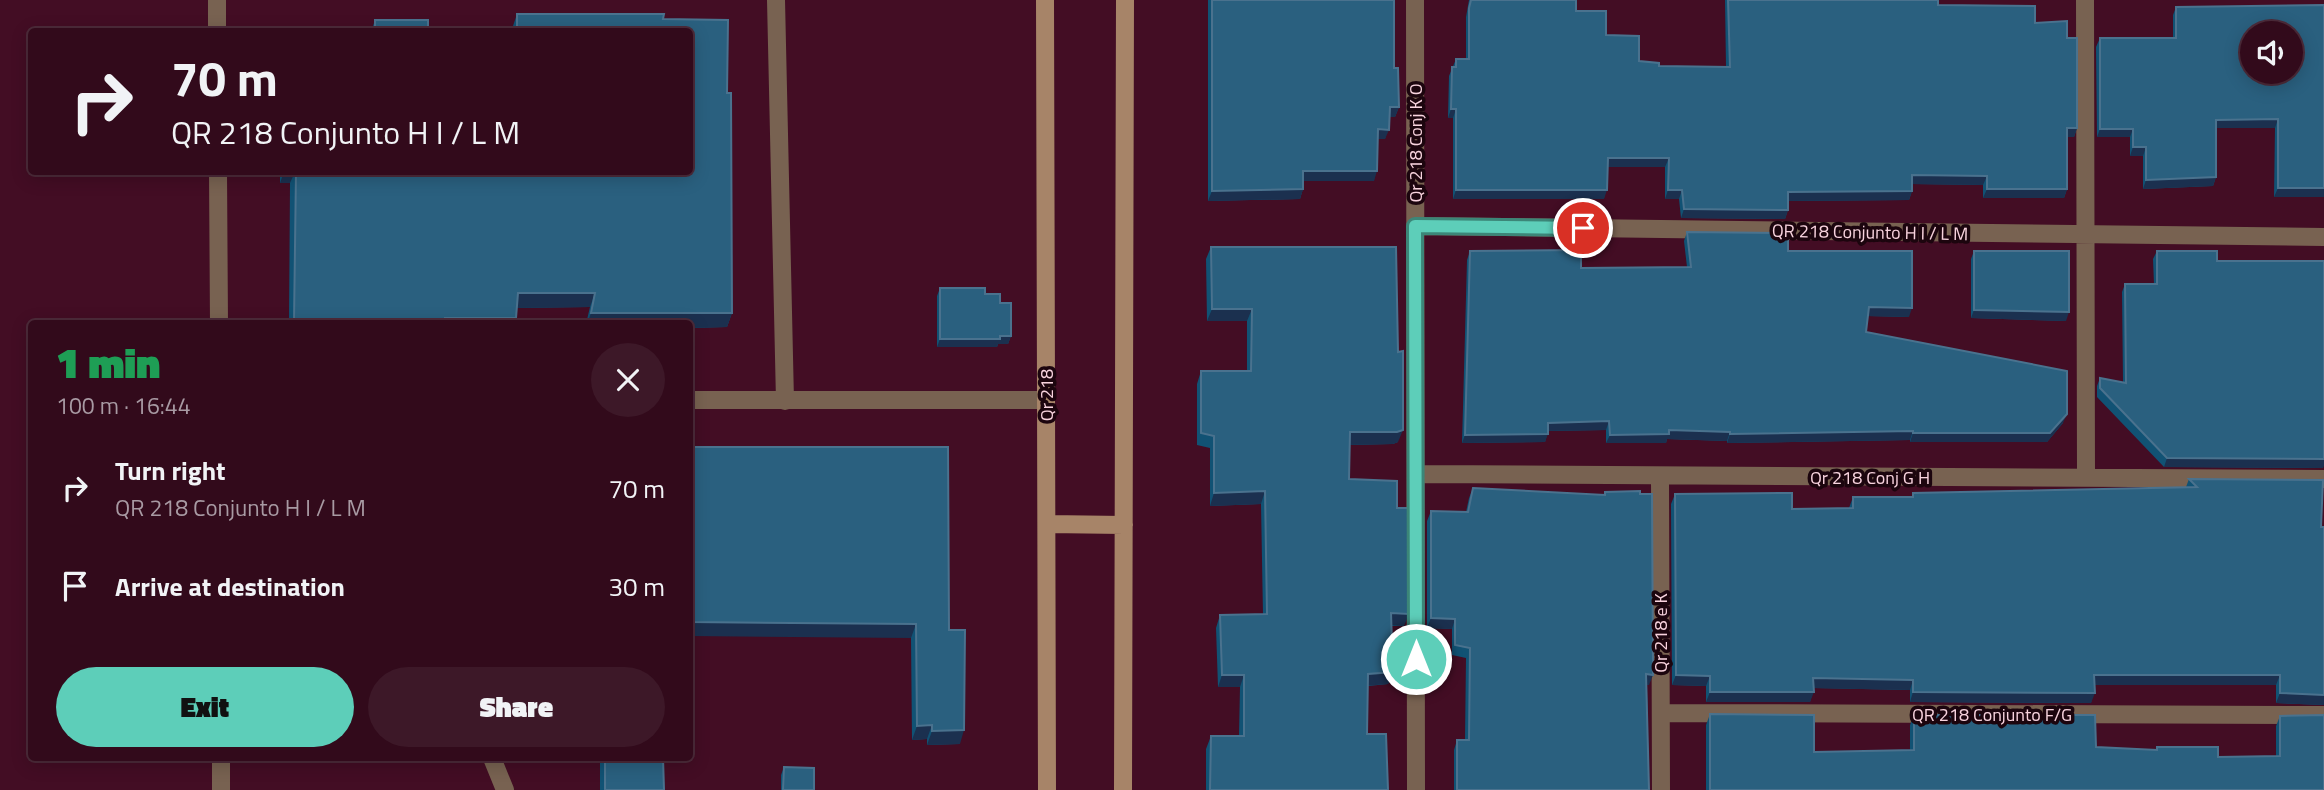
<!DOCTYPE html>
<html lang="en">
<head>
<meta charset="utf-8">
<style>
  :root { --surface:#320a1b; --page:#3d1828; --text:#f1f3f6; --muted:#a89aa3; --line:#4d2b3a; --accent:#5dceb9 }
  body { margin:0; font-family:"Titillium Web",sans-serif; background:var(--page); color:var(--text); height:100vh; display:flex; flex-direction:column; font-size:26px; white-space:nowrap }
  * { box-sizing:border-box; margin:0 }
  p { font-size:23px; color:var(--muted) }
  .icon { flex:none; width:38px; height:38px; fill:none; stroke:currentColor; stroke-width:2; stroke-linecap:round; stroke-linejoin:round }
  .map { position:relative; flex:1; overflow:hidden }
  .panel { position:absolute; left:28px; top:320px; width:665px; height:441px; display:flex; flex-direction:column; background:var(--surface); border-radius:7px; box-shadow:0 4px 18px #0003,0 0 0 2px var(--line) }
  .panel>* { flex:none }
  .guide { position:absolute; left:28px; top:28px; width:665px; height:147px; border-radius:7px; box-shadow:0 4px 18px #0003,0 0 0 2px var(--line); background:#320a1b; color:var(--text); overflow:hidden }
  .tools { position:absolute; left:2240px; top:21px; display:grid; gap:14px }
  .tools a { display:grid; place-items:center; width:63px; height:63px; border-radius:50%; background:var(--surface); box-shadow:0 4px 18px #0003,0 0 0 2px var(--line); font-size:35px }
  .pin { position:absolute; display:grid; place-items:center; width:60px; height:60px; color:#fff; margin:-30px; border:4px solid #fff; border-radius:50%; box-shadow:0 2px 7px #0007 }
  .me { position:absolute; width:77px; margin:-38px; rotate:0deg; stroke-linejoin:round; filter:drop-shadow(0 0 5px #0008) }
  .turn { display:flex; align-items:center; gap:24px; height:147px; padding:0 28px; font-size:32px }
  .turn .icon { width:91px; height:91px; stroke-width:2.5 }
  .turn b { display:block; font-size:49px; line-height:60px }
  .round { display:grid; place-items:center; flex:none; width:74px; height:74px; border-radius:37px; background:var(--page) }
  .overview { display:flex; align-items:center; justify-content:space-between; height:119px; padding:0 28px }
  h1 { font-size:42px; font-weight:800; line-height:52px; color:#1e9e55 }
  .cta { display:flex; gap:14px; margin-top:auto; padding:14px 28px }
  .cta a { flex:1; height:80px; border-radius:42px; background:var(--accent); color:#111; font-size:28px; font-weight:800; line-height:80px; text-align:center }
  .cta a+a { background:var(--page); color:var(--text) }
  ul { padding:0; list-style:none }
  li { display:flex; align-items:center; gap:21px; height:98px; padding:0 28px }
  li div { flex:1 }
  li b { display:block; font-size:26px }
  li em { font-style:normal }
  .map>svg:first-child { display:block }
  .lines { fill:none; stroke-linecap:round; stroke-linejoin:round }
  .service { stroke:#786251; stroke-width:18 }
  .minor { stroke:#786251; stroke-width:18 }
  .secondary { stroke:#a78468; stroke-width:18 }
  .wall { fill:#115274 }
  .shaded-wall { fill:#1b304f }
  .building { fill:#2a607f; stroke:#4a728e; stroke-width:2; fill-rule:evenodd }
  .route-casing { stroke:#3c8678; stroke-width:18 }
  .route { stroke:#5dceb9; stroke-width:12 }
  .labels { text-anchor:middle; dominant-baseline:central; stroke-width:7; stroke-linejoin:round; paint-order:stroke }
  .street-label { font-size:18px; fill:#f8d3de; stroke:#1c050e }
</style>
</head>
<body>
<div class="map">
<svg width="2324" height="790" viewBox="0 0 2324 790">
  <rect width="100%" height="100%" fill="#430d24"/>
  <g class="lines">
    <path class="service" d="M 492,758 L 505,790"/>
    <path class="minor" d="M 217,0 L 217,32
      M 776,0 L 785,401
      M 1415,0 L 1416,790
      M 2085,0 L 2086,478
      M 218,172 L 219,324
      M 1415,226 L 2324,237
      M 690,400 L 1046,400
      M 1416,474 L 2324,479
      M 1660,476 L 1661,790
      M 1661,713 L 2324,715
      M 221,758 L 221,790"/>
    <path class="secondary" d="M 1045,0 L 1047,790
      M 1048,524 L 1124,525
      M 1123,790 L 1125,0"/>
  </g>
  <path class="wall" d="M 1208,0 L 1394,0 L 1394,68 L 1399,107 L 1395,117 L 1390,117 L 1385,139 L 1377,139 L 1374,181 L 1303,181 L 1303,189 L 1300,199 L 1208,201 Z
    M 1469,0 L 1576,0 L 1576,11 L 1639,61 L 1659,66 L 1726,67 L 1725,0 L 1938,0 L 1938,5 L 2035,23 L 2067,38 L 2077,128 L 2074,137 L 2067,137 L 2067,189 L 2064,198 L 1983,198 L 1983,185 L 1912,184 L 1912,191 L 1909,200 L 1788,201 L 1788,210 L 1785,219 L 1681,218 L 1679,199 L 1665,199 L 1665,167 L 1607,167 L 1604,199 L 1453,199 L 1453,118 L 1448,118 L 1449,76 L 1456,59 L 1466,59 L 1466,17 Z
    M 2324,5 L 2324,197 L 2274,197 L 2275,128 L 2216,128 L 2216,177 L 2213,186 L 2143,189 L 2143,156 L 2130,156 L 2130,137 L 2097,137 L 2096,47 L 2100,38 L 2173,38 L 2173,15 L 2176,7 Z
    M 517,14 L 664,14 L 663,19 L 728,20 L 727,93 L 731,93 L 732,313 L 727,327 L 690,328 L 690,324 L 586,324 L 590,307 L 517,308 L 516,318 L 514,324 L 289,324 L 290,183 L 280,183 L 280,172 L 690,172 L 690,32 L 512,32 L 512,29 Z
    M 375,20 L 428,32 L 371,32 Z
    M 1687,232 L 1788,251 L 1909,317 L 1868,316 L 1866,332 L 2063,423 L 2047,442 L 1910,442 L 1910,440 L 1727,443 L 1727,441 L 1667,439 L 1666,443 L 1606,443 L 1606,430 L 1548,431 L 1545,442 L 1462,443 L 1467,260 L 1470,251 L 1581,268 L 1687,267 L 1684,241 Z
    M 1211,247 L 1398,442 L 1393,444 L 1350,445 L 1349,479 L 1397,508 L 1404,626 L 1392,626 L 1393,672 L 1388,684 L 1368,686 L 1367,734 L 1388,790 L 1206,790 L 1206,749 L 1211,736 L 1239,736 L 1240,687 L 1218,687 L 1216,628 L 1220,615 L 1263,615 L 1261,504 L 1210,506 L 1210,448 L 1197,445 L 1197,384 L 1201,371 L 1247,371 L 1247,321 L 1207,321 L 1206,259 Z
    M 1974,251 L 2066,321 L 1971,318 L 1971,259 Z
    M 2157,251 L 2217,261 L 2324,261 L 2323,468 L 2164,467 L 2097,397 L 2097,386 L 2100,378 L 2123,382 L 2122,292 L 2125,284 L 2154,284 L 2153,259 Z
    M 940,288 L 985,294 L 1000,303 L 1011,336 L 1008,344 L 998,344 L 997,347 L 937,347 L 937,296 Z
    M 690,447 L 949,630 L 960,744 L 927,745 L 927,739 L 912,740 L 911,638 Z
    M 2189,479 L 2321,527 L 2324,705 L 2276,703 L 2276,685 L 2095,685 L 2091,703 L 1910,702 L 1910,690 L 1814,688 L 1810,702 L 1706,702 L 1706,686 L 1672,685 L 1671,504 L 1675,494 L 1792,509 L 1849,508 L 1853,497 L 1912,497 L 1913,493 L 2186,487 Z
    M 1473,488 L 1603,495 L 1605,492 L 1649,685 L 1647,685 L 1649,790 L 1454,790 L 1454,750 L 1457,740 L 1465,740 L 1466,658 L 1452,655 L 1452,629 L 1427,628 L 1427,521 L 1431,511 L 1466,512 L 1469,498 Z
    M 1710,714 L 1814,752 L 1910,750 L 1910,725 L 1914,715 L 2096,747 L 2156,750 L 2157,747 L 2218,757 L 2276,756 L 2276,726 L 2280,716 L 2324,790 L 1706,790 L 1706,725 Z
    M 600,758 L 663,758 L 664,790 L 600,790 Z
    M 784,767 L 814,790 L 781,790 L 781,775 Z"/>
  <path class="shaded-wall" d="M 1390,107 L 1399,107 L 1395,117 L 1387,117 Z
    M 1451,109 L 1456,109 L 1453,118 L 1448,118 Z
    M 2278,119 L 2275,128 L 2213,128 L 2216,120 Z
    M 2067,128 L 2077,128 L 2074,137 L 2064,137 Z
    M 1378,129 L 1389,130 L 1385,139 L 1374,139 Z
    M 2100,129 L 2133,129 L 2130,137 L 2097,137 Z
    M 2133,147 L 2146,147 L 2143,156 L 2130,156 Z
    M 1608,158 L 1669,158 L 1665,167 L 1604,167 Z
    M 1303,171 L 1377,171 L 1374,181 L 1300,181 Z
    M 284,172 L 295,172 L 290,183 L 280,183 Z
    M 1912,175 L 1987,176 L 1983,185 L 1909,184 Z
    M 2216,177 L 2213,186 L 2143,189 L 2146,180 Z
    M 2278,188 L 2324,188 L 2324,197 L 2274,197 Z
    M 1303,189 L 1300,199 L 1208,201 L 1212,191 Z
    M 1987,189 L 2067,189 L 2064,198 L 1983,198 Z
    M 1456,190 L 1607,190 L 1604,199 L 1453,199 Z
    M 1668,190 L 1682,190 L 1679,199 L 1665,199 Z
    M 1912,191 L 1909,200 L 1785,201 L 1788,192 Z
    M 1684,209 L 1788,210 L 1785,219 L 1681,218 Z
    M 518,293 L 595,293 L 590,307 L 512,308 Z
    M 1869,307 L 1912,308 L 1909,317 L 1865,316 Z
    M 1212,309 L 1252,309 L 1247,321 L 1207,321 Z
    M 1974,310 L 2069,312 L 2066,321 L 1971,318 Z
    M 591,313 L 732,313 L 727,327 L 690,328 L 690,324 L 587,324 Z
    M 445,318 L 516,318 L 514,324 L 443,324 Z
    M 294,322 L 386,323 L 294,324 Z
    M 1011,336 L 1008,344 L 998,344 L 997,347 L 937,347 L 940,339 Z
    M 2067,414 L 2063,423 L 2047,442 L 1910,442 L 1913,433 Z
    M 1609,421 L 1606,430 L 1545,431 L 1548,423 Z
    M 1403,430 L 1398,442 L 1393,444 L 1346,445 L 1350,432 Z
    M 1669,430 L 1730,432 L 1727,441 L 1667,439 L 1666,443 L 1606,443 L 1610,435 Z
    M 1913,431 L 1910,440 L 1727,443 L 1730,434 Z
    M 1548,434 L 1545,442 L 1462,443 L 1465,435 Z
    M 2167,458 L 2324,459 L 2324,466 L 2323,468 L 2164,467 Z
    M 1265,491 L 1261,504 L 1210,506 L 1214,493 Z
    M 1391,613 L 1409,614 L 1404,626 L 1387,625 Z
    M 1431,618 L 1455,619 L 1452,629 L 1427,628 Z
    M 690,622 L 916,624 L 911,638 L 690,636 Z
    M 1393,672 L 1388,684 L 1363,686 L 1368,674 Z
    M 1646,674 L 1653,675 L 1649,685 L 1643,685 Z
    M 1222,675 L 1244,675 L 1240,687 L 1218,687 Z
    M 1676,675 L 1710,676 L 1706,686 L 1672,685 Z
    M 2094,675 L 2280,675 L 2276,685 L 2091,685 Z
    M 1813,678 L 1913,680 L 1910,690 L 1810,688 Z
    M 1710,692 L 1814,692 L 1810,702 L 1706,702 Z
    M 1913,692 L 2095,693 L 2091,703 L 1910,702 Z
    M 2280,693 L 2324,695 L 2324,705 L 2276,703 Z
    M 932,725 L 927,739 L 912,740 L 917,726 Z
    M 964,730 L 960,744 L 927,745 L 932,731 Z"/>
  <path class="building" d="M 1212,0 L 1394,0 L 1394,68 L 1398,68 L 1399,107 L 1390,107 L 1389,130 L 1378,129 L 1377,171 L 1303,171 L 1303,189 L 1212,191 Z
    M 1471,0 L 1576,0 L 1576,11 L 1606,11 L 1606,35 L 1639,36 L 1639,61 L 1659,63 L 1659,66 L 1730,67 L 1728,0 L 1938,0 L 1938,5 L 2035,6 L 2035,23 L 2067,21 L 2067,38 L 2077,38 L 2077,128 L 2067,128 L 2067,189 L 1987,189 L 1987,176 L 1912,175 L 1912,191 L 1788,192 L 1788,210 L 1684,209 L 1682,190 L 1668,190 L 1669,158 L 1608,158 L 1607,190 L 1456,190 L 1456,109 L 1451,109 L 1452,67 L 1456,67 L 1456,59 L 1469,59 L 1469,8 Z
    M 2324,5 L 2324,188 L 2278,188 L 2278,119 L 2216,120 L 2216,177 L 2146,180 L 2146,147 L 2133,147 L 2133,129 L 2100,129 L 2100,38 L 2176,38 L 2176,7 ZM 2252,33 L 2291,33 L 2291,72 L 2252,72 Z
    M 517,14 L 664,14 L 663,19 L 728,20 L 727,93 L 731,93 L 732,313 L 591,313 L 595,293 L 518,293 L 516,318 L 445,318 L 445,324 L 294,322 L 296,172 L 690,172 L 690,32 L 517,32 Z
    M 375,20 L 428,20 L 428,32 L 375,32 Z
    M 1687,232 L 1788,233 L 1788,251 L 1912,251 L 1912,308 L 1869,307 L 1866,332 L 2067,371 L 2067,414 L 2050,433 L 1913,433 L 1913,431 L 1730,434 L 1730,432 L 1669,430 L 1669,434 L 1610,435 L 1609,421 L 1548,423 L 1548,434 L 1465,435 L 1470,251 L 1581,250 L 1581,268 L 1691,267 Z
    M 1211,247 L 1396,247 L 1398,352 L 1403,351 L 1403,430 L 1397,432 L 1350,432 L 1349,479 L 1397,481 L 1397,508 L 1409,508 L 1409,614 L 1391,613 L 1393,672 L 1368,674 L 1367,734 L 1386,734 L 1388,790 L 1210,790 L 1211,736 L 1244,736 L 1244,675 L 1222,675 L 1220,615 L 1267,614 L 1265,491 L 1214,493 L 1214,436 L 1201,433 L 1201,371 L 1251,371 L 1252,309 L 1212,309 Z
    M 1974,251 L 2069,251 L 2069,312 L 1974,310 Z
    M 2157,251 L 2217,251 L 2217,261 L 2324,261 L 2324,459 L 2167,458 L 2100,388 L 2100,378 L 2126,383 L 2125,284 L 2157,284 Z
    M 940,288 L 985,288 L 985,294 L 1000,294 L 1000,303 L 1011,303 L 1011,336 L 1000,336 L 1000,339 L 940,339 Z
    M 690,447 L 948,447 L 949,630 L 965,630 L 964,730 L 932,731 L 932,725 L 917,726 L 916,624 L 690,622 Z
    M 2189,479 L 2323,480 L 2321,527 L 2324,527 L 2324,695 L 2280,693 L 2280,675 L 2094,675 L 2095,693 L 1913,692 L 1913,680 L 1813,678 L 1814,692 L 1710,692 L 1710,676 L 1676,675 L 1675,494 L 1792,493 L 1792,509 L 1853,508 L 1853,497 L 1913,497 L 1913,493 L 2197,487 Z
    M 1473,488 L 1605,495 L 1605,492 L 1640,491 L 1640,494 L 1652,494 L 1653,675 L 1646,674 L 1649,790 L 1457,790 L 1457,740 L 1469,740 L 1470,648 L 1455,645 L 1455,619 L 1431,618 L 1431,511 L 1468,512 Z
    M 1710,714 L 1814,715 L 1814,752 L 1914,750 L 1914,715 L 2095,715 L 2096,747 L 2157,750 L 2157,747 L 2218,747 L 2218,757 L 2280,756 L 2280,716 L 2324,715 L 2324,790 L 1710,790 Z
    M 605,758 L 663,758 L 664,790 L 605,790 Z
    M 784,767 L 814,768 L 814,790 L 783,790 Z"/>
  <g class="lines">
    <g class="route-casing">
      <path id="route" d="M 1416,659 L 1415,226 L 1583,228"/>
    </g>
    <use href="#route" class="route"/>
  </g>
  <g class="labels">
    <g class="street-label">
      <text transform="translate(1415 143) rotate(-90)">Qr 218 Conj K O</text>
      <text transform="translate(1870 232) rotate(1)">QR 218 Conjunto H I / L M</text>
      <text transform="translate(1046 395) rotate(-90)">Qr 218</text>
      <text x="1870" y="477">Qr 218 Conj G H</text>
      <text transform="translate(1660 633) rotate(-90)">Qr 218 e K</text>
      <text x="1992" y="714">QR 218 Conjunto F/G</text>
    </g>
  </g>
</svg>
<div class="tools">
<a><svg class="icon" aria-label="sound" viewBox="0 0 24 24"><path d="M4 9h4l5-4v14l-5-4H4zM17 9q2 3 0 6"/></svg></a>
</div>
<div class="pin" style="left:1583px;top:228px;background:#d93025"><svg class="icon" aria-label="arrive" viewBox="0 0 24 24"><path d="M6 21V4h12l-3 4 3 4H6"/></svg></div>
<svg class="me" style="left:1416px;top:659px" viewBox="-20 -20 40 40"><circle r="17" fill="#5dceb9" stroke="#fff" stroke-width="3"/><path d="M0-11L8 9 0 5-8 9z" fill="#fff"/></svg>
<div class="guide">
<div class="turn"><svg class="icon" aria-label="right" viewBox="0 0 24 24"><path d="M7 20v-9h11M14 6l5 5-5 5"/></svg><div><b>70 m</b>QR 218 Conjunto H I / L M</div></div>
</div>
<section class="panel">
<div class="overview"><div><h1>1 min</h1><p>100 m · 16:44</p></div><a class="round"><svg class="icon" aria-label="close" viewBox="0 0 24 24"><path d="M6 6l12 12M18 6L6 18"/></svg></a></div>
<ul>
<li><svg class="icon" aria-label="right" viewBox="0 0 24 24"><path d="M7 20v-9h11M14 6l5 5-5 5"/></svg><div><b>Turn right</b><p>QR 218 Conjunto H I / L M</p></div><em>70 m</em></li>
<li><svg class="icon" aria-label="arrive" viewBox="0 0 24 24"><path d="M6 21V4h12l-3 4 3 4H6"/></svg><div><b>Arrive at destination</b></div><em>30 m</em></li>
</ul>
<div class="cta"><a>Exit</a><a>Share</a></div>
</section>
</div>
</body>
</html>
